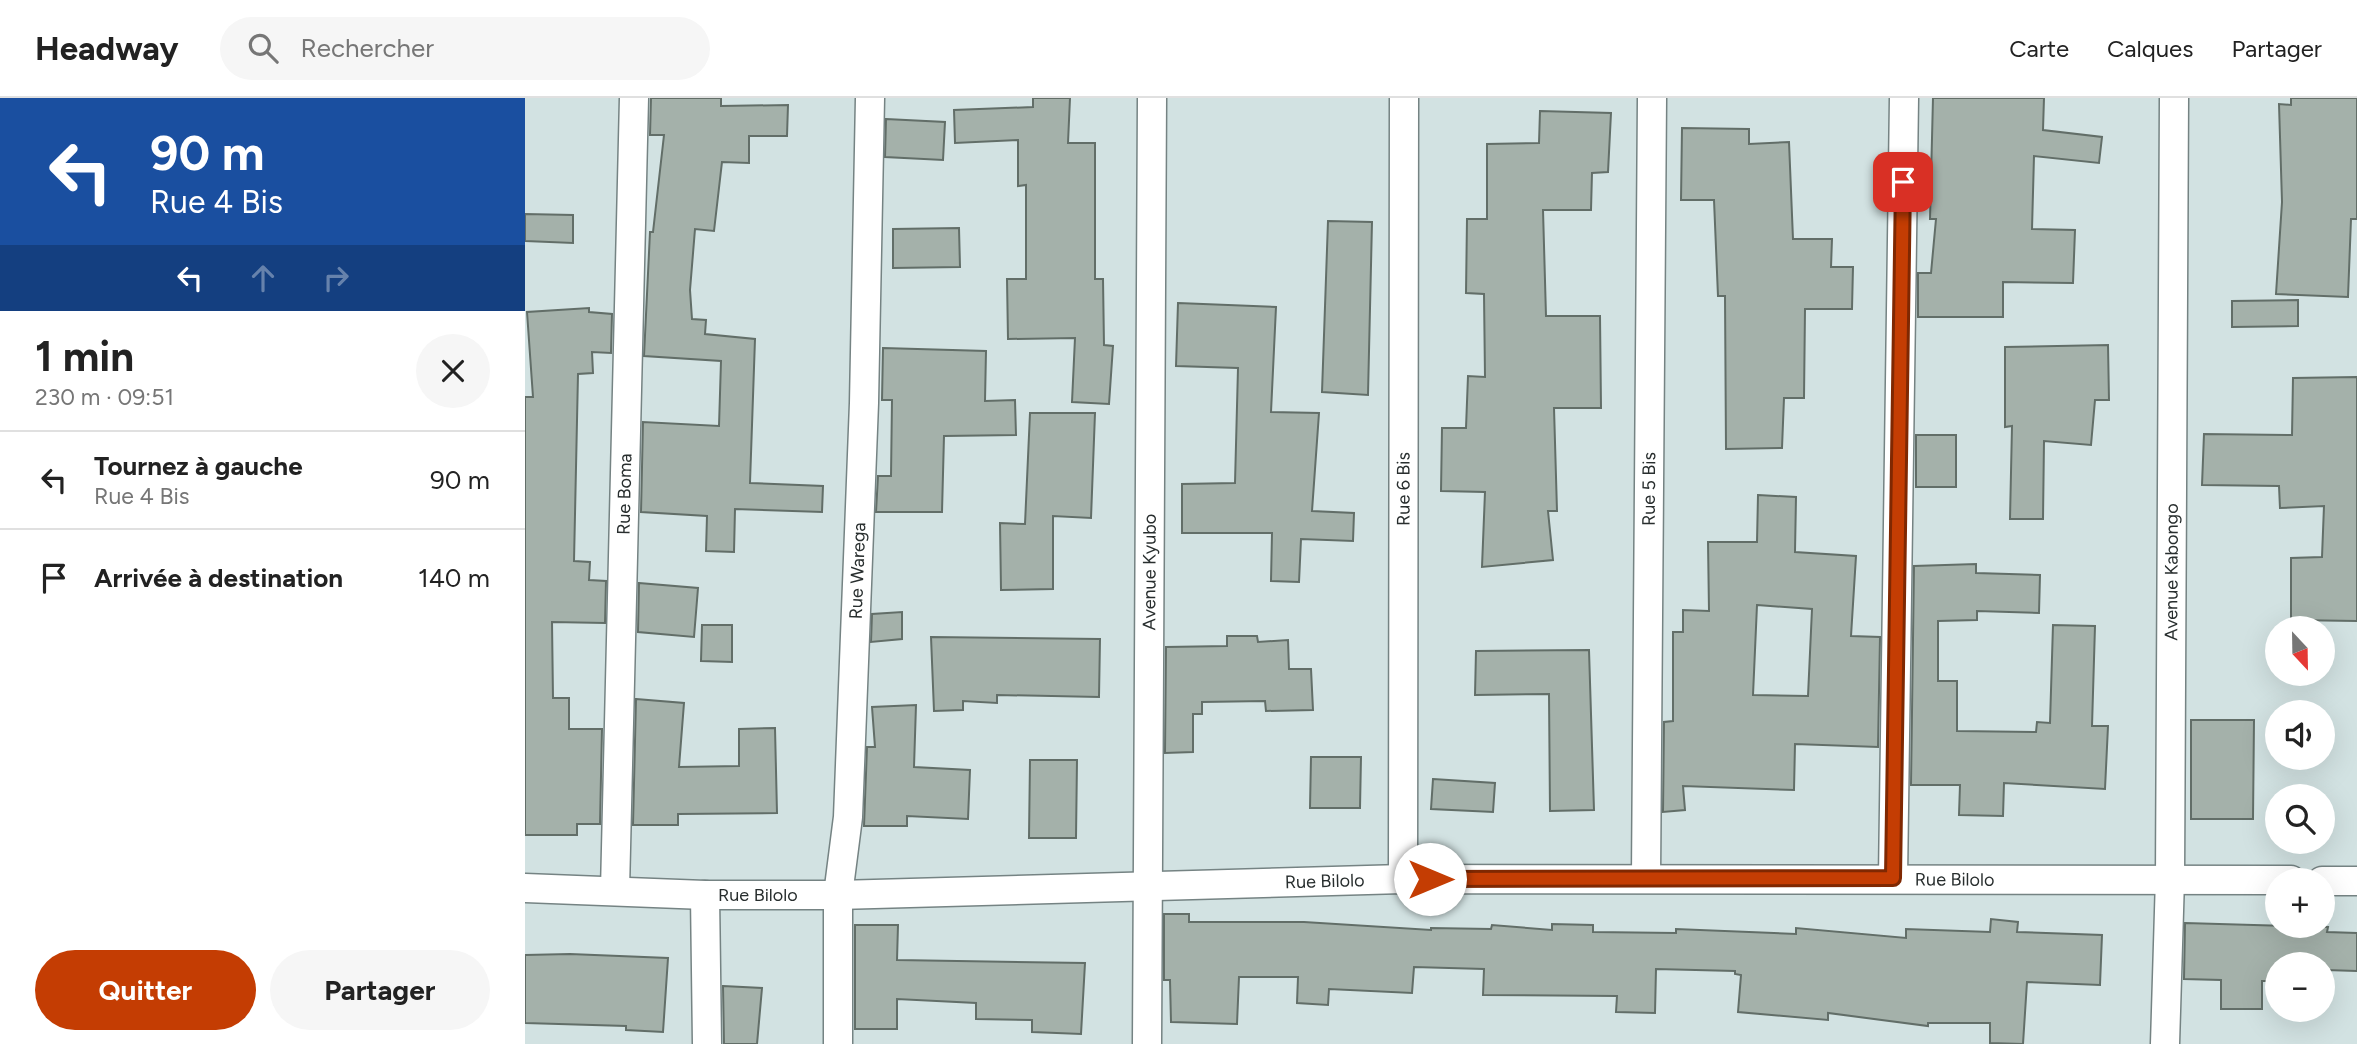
<!DOCTYPE html>
<html lang="fr">
<head>
<meta charset="utf-8">
<style>
  :root { --surface:#fff; --page:#f6f6f6; --text:#222; --muted:#767676; --line:#e0e0e0; --accent:#c43d03 }
  body { margin:0; font-family:Figtree,sans-serif; background:var(--page); color:var(--text); height:100vh; display:flex; flex-direction:column; font-size:26px; white-space:nowrap }
  * { box-sizing:border-box; margin:0 }
  p { font-size:23px; color:var(--muted) }
  .icon { flex:none; width:38px; height:38px; fill:none; stroke:currentColor; stroke-width:2; stroke-linecap:round; stroke-linejoin:round }
  .map { position:relative; flex:1; overflow:hidden }
  .side { display:flex; flex-direction:column; background:var(--surface); width:525px }
  .side>* { flex:none }
  .banner { background:#1a4fa0; color:#fff; overflow:hidden }
  .needle { width:46px; rotate:158deg }
  .controls { position:absolute; left:1740px; top:518px; display:grid; gap:14px }
  .controls a { display:grid; place-items:center; width:70px; height:70px; border-radius:50%; background:var(--surface); box-shadow:0 7px 28px #0002; font-size:35px }
  .pin { position:absolute; display:grid; place-items:center; width:60px; height:60px; color:#fff; margin:-30px; border-radius:14px; box-shadow:0 4px 10px #0006 }
  .me { position:absolute; width:77px; margin:-38px; rotate:90deg; stroke-linejoin:round; filter:drop-shadow(0 0 5px #0008) }
  .turn { display:flex; align-items:center; gap:24px; height:147px; padding:0 35px; font-size:32px }
  .turn .icon { width:91px; height:91px; stroke-width:2.5 }
  .turn b { display:block; font-size:49px; line-height:60px }
  .lanes { display:flex; align-items:center; height:66px; padding:0 35px; background:#0003; justify-content:center; gap:35px; direction:ltr }
  .lanes .off { opacity:.35 }
  .round { display:grid; place-items:center; flex:none; width:74px; height:74px; border-radius:37px; background:var(--page) }
  .head { display:flex; align-items:center; justify-content:space-between; height:119px; padding:0 35px }
  h1 { font-size:42px; font-weight:700; line-height:52px }
  .cta { display:flex; gap:14px; margin-top:auto; padding:14px 35px }
  .cta a { flex:1; height:80px; border-radius:42px; background:var(--accent); color:#fff; font-size:28px; font-weight:700; line-height:80px; text-align:center }
  .cta a+a { background:var(--page); color:var(--text) }
  ul { padding:0; list-style:none }
  li { display:flex; align-items:center; gap:21px; height:98px; padding:0 35px; border-top:2px solid var(--line) }
  li div { flex:1 }
  li b { display:block; font-size:26px }
  li em { font-style:normal }
  header { display:flex; align-items:center; gap:42px; box-sizing:border-box; height:98px; padding:0 35px; background:var(--surface); border-bottom:2px solid var(--line) }
  header strong { font-size:33px }
  nav { display:flex; gap:38px; margin-inline-start:auto; font-size:24px }
  .search { width:490px; height:63px; background:var(--page); display:flex; align-items:center; gap:18px; box-sizing:border-box; padding:0 24px; border-radius:38px; color:var(--muted); font-size:26px }
  main { display:flex; flex:1; min-height:0 }
  .map>svg:first-child { display:block }
  .building { fill:#a4b1aa; stroke:#626e68; stroke-width:2; fill-rule:evenodd }
  .lines { fill:none; stroke-linecap:round; stroke-linejoin:round }
  .minor-casing { stroke:#758383; stroke-width:31 }
  .minor { stroke:#fff; stroke-width:28 }
  .route-casing { stroke:#7f2802; stroke-width:18 }
  .route { stroke:#c43d03; stroke-width:12 }
  .labels { text-anchor:middle; dominant-baseline:central; stroke-width:7; stroke-linejoin:round; paint-order:stroke }
  .street-label { font-size:18px; fill:#282e2e; stroke:#fff }
</style>
</head>
<body>
<header>
<strong>Headway</strong>
<div class="search"><svg class="icon" aria-label="search" viewBox="0 0 24 24"><circle cx="10" cy="10" r="6"/><path d="M15 15l6 6"/></svg>Rechercher</div>
<nav><a>Carte</a><a>Calques</a><a>Partager</a></nav>
</header>
<main>
<section class="side">
<div class="banner">
<div class="turn"><svg class="icon" aria-label="left" viewBox="0 0 24 24"><path d="M17 20v-9H6M10 6l-5 5 5 5"/></svg><div><b>90 m</b>Rue 4 Bis</div></div>
<div class="lanes"><svg class="icon" aria-label="left" viewBox="0 0 24 24"><path d="M17 20v-9H6M10 6l-5 5 5 5"/></svg><svg class="icon off" aria-label="ahead" viewBox="0 0 24 24"><path d="M12 20V5M6 11l6-6 6 6"/></svg><svg class="icon off" aria-label="right" viewBox="0 0 24 24"><path d="M7 20v-9h11M14 6l5 5-5 5"/></svg></div>
</div>
<div class="head"><div><h1>1 min</h1><p>230 m · 09:51</p></div><a class="round"><svg class="icon" aria-label="close" viewBox="0 0 24 24"><path d="M6 6l12 12M18 6L6 18"/></svg></a></div>
<ul>
<li><svg class="icon" aria-label="left" viewBox="0 0 24 24"><path d="M17 20v-9H6M10 6l-5 5 5 5"/></svg><div><b>Tournez à gauche</b><p>Rue 4 Bis</p></div><em>90 m</em></li>
<li><svg class="icon" aria-label="arrive" viewBox="0 0 24 24"><path d="M6 21V4h12l-3 4 3 4H6"/></svg><div><b>Arrivée à destination</b></div><em>140 m</em></li>
</ul>
<div class="cta"><a>Quitter</a><a>Partager</a></div>
</section>
<div class="map">
<svg width="1832" height="946" viewBox="0 0 1832 946">
  <rect width="100%" height="100%" fill="#d2e2e2"/>
  <path class="building" d="M 126,0 L 196,0 L 196,8 L 263,7 L 262,38 L 224,38 L 224,65 L 197,64 L 189,133 L 170,131 L 165,192 L 167,221 L 181,222 L 180,236 L 230,241 L 225,385 L 298,388 L 297,414 L 210,411 L 209,454 L 181,453 L 182,418 L 116,414 L 118,324 L 194,328 L 196,263 L 119,258 L 125,134 L 128,134 L 139,37 L 125,37 Z
    M 508,0 L 545,0 L 543,45 L 570,45 L 570,181 L 578,181 L 579,247 L 588,248 L 584,306 L 547,304 L 550,240 L 483,241 L 482,181 L 501,181 L 501,87 L 493,88 L 493,42 L 430,45 L 429,12 L 508,9 Z
    M 1408,0 L 1519,0 L 1518,32 L 1577,39 L 1574,65 L 1509,58 L 1507,131 L 1550,132 L 1548,185 L 1478,184 L 1478,219 L 1393,219 L 1393,175 L 1406,175 L 1411,121 L 1405,121 Z
    M 1766,0 L 1832,0 L 1832,121 L 1826,121 L 1823,199 L 1751,196 L 1757,104 L 1754,6 L 1766,7 Z
    M 1015,13 L 1086,15 L 1083,74 L 1067,75 L 1066,112 L 1018,112 L 1021,218 L 1075,218 L 1076,310 L 1029,310 L 1032,413 L 1023,413 L 1028,462 L 957,469 L 960,394 L 916,393 L 917,330 L 941,330 L 943,278 L 960,279 L 959,196 L 941,195 L 942,121 L 962,121 L 962,46 L 1014,45 Z
    M 361,21 L 420,24 L 418,62 L 360,59 Z
    M 1157,30 L 1224,31 L 1224,46 L 1264,44 L 1268,141 L 1307,141 L 1306,169 L 1328,169 L 1327,211 L 1280,211 L 1279,300 L 1259,300 L 1257,350 L 1201,351 L 1200,198 L 1193,198 L 1189,102 L 1156,102 Z
    M 0,116 L 48,117 L 48,145 L 0,143 Z
    M 803,123 L 847,124 L 843,297 L 797,294 Z
    M 434,130 L 435,169 L 368,170 L 368,131 Z
    M 1773,202 L 1773,228 L 1707,229 L 1707,203 Z
    M 653,205 L 751,209 L 746,314 L 794,315 L 787,413 L 829,415 L 828,443 L 776,441 L 774,484 L 746,483 L 747,435 L 657,435 L 657,386 L 710,385 L 713,270 L 651,268 Z
    M 64,210 L 64,214 L 87,216 L 86,255 L 67,254 L 68,275 L 53,276 L 49,463 L 65,464 L 64,482 L 81,483 L 80,525 L 27,524 L 28,600 L 44,600 L 44,631 L 77,631 L 75,726 L 52,726 L 52,737 L 0,737 L 0,299 L 8,299 L 2,214 Z
    M 1583,247 L 1584,302 L 1570,302 L 1566,347 L 1519,343 L 1518,421 L 1485,421 L 1487,328 L 1480,329 L 1480,249 Z
    M 358,250 L 461,253 L 460,303 L 490,302 L 491,337 L 419,338 L 417,414 L 351,414 L 353,378 L 366,378 L 367,302 L 357,302 Z
    M 1832,279 L 1832,523 L 1766,522 L 1766,460 L 1797,459 L 1799,408 L 1755,410 L 1754,388 L 1677,387 L 1679,336 L 1767,337 L 1768,280 Z
    M 505,315 L 570,315 L 566,420 L 528,418 L 528,491 L 476,492 L 475,425 L 500,426 Z
    M 1391,337 L 1431,337 L 1431,389 L 1391,389 Z
    M 1233,397 L 1271,399 L 1270,454 L 1331,458 L 1326,538 L 1355,539 L 1353,649 L 1270,646 L 1269,692 L 1158,688 L 1160,712 L 1138,714 L 1139,624 L 1148,623 L 1148,534 L 1158,534 L 1158,512 L 1184,513 L 1183,444 L 1232,444 ZM 1232,507 L 1287,511 L 1283,598 L 1228,597 Z
    M 1451,466 L 1451,475 L 1515,477 L 1514,515 L 1452,513 L 1452,522 L 1413,523 L 1413,583 L 1432,583 L 1432,633 L 1511,634 L 1512,624 L 1525,625 L 1528,527 L 1570,528 L 1567,628 L 1583,628 L 1580,691 L 1479,685 L 1478,718 L 1434,717 L 1435,687 L 1386,687 L 1389,468 Z
    M 114,485 L 173,490 L 169,539 L 113,534 Z
    M 377,514 L 377,541 L 346,544 L 347,516 Z
    M 177,527 L 207,527 L 207,564 L 176,563 Z
    M 702,538 L 732,538 L 733,544 L 763,542 L 764,571 L 786,571 L 788,612 L 741,613 L 740,603 L 677,604 L 677,616 L 668,616 L 668,654 L 640,655 L 641,549 L 702,548 Z
    M 406,539 L 575,541 L 574,599 L 472,597 L 472,605 L 438,603 L 438,612 L 409,613 Z
    M 1064,552 L 1069,712 L 1025,713 L 1024,596 L 950,597 L 951,553 Z
    M 111,601 L 159,605 L 154,669 L 214,668 L 214,631 L 250,630 L 252,715 L 153,716 L 153,727 L 108,727 Z
    M 391,607 L 389,669 L 445,672 L 443,721 L 382,718 L 382,728 L 339,728 L 342,649 L 350,649 L 347,609 Z
    M 1666,622 L 1729,622 L 1728,721 L 1666,721 Z
    M 786,659 L 836,659 L 835,710 L 785,710 Z
    M 505,662 L 552,662 L 551,740 L 504,740 Z
    M 908,681 L 970,685 L 968,714 L 906,711 Z
    M 639,816 L 664,816 L 664,824 L 779,824 L 906,832 L 906,830 L 966,831 L 967,827 L 1027,832 L 1027,826 L 1068,827 L 1068,834 L 1151,835 L 1151,831 L 1271,836 L 1271,830 L 1381,840 L 1381,831 L 1465,834 L 1466,821 L 1493,824 L 1492,834 L 1577,837 L 1575,887 L 1502,884 L 1498,946 L 1465,945 L 1465,925 L 1403,925 L 1403,928 L 1303,915 L 1303,922 L 1213,914 L 1216,877 L 1210,876 L 1210,873 L 1131,871 L 1130,915 L 1091,914 L 1092,898 L 958,897 L 959,871 L 889,869 L 887,895 L 804,891 L 803,907 L 772,905 L 773,879 L 714,879 L 712,926 L 646,924 L 645,882 L 639,882 Z
    M 1660,825 L 1803,829 L 1802,834 L 1832,835 L 1832,873 L 1801,872 L 1801,885 L 1797,885 L 1797,866 L 1752,866 L 1752,883 L 1737,883 L 1737,911 L 1696,911 L 1696,882 L 1659,881 Z
    M 330,827 L 373,827 L 372,862 L 560,865 L 556,936 L 507,934 L 507,922 L 451,921 L 451,905 L 372,901 L 372,931 L 330,931 Z
    M 45,856 L 143,860 L 138,934 L 101,932 L 101,928 L 0,925 L 0,857 Z
    M 198,888 L 237,890 L 232,946 L 199,946 Z"/>
  <g class="lines">
    <g class="minor-casing">
      <g id="minor">
        <path id="s1" d="M 1121,779 L 1127,0"/>
        <path d="M 1368,780 L 1379,0"/>
        <path id="s2" d="M 878,781 L 879,0"/>
        <path d="M 1797,783 L 1832,783"/>
        <path id="s3" d="M 0,790 L 180,797 L 313,797 L 878,781 L 1766,782"/>
        <path id="s4" d="M 90,792 L 109,0"/>
        <path d="M 180,797 L 182,946"/>
        <path id="s5" d="M 313,946 L 313,797 L 323,719 L 339,305 L 345,0"/>
        <path id="s6" d="M 622,946 L 627,0"/>
        <path id="s7" d="M 1640,946 L 1645,780 L 1649,0"/>
      </g>
    </g>
    <use href="#minor" class="minor"/>
  </g>
  <g class="lines">
    <g class="route-casing">
      <path id="route" d="M 905,781 L 1368,780 L 1378,84"/>
    </g>
    <use href="#route" class="route"/>
  </g>
  <g class="labels">
    <g class="street-label">
      <text stroke="none"><textPath href="#s2" startOffset="390">Rue 6 Bis</textPath></text>
      <text stroke="none"><textPath href="#s1" startOffset="388">Rue 5 Bis</textPath></text>
      <text stroke="none"><textPath href="#s4" startOffset="396">Rue Boma</textPath></text>
      <text stroke="none"><textPath href="#s5" startOffset="474">Rue Warega</textPath></text>
      <text stroke="none"><textPath href="#s6" startOffset="472">Avenue Kyubo</textPath></text>
      <text stroke="none"><textPath href="#s7" startOffset="472">Avenue Kabongo</textPath></text>
      <text stroke="none"><textPath href="#s3" startOffset="1430">Rue Bilolo</textPath></text>
      <text stroke="none"><textPath href="#s3" startOffset="800">Rue Bilolo</textPath></text>
      <text stroke="none"><textPath href="#s3" startOffset="233">Rue Bilolo</textPath></text>
    </g>
  </g>
</svg>
<div class="controls">
<a><svg class="needle" viewBox="-14 -14 28 28"><path d="M0-13l5 13h-10z" fill="#e53935"/><path d="M0 13l5-13h-10z" fill="#767676"/></svg></a>
<a><svg class="icon" aria-label="sound" viewBox="0 0 24 24"><path d="M4 9h4l5-4v14l-5-4H4zM17 9q2 3 0 6"/></svg></a>
<a><svg class="icon" aria-label="search" viewBox="0 0 24 24"><circle cx="10" cy="10" r="6"/><path d="M15 15l6 6"/></svg></a>
<a>+</a>
<a>−</a>
</div>
<div class="pin" style="left:1378px;top:84px;background:#d93025"><svg class="icon" aria-label="arrive" viewBox="0 0 24 24"><path d="M6 21V4h12l-3 4 3 4H6"/></svg></div>
<svg class="me" style="left:905px;top:781px" viewBox="-20 -20 40 40"><circle r="19" fill="#fff"/><path d="M0-13L10 11 0 6-10 11z" fill="#c43d03"/></svg>
</div>
</main>
</body>
</html>
